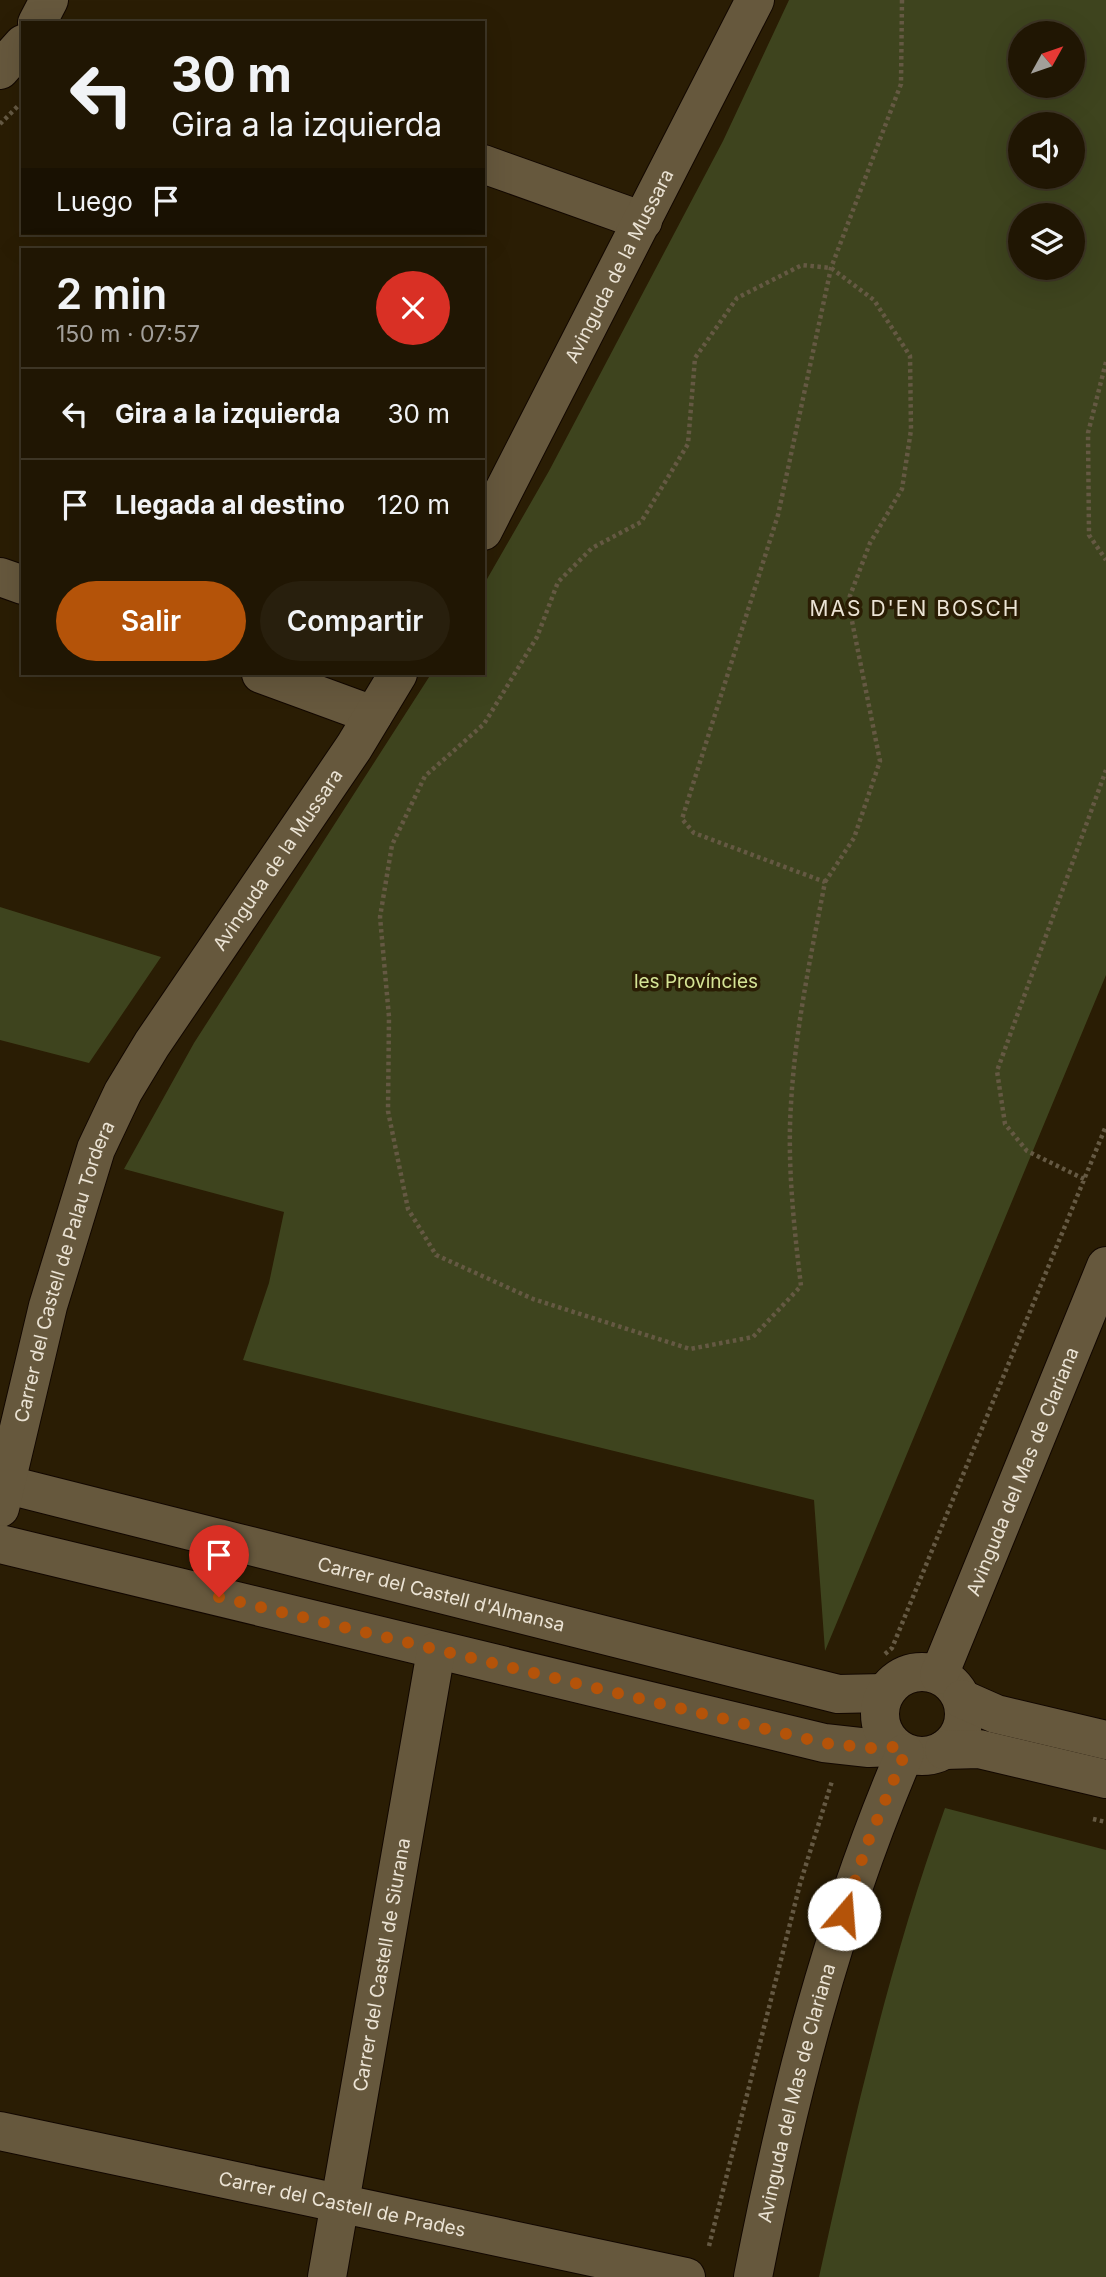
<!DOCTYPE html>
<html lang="es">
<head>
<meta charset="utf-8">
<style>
  :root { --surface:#201603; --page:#281f0d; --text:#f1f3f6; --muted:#a29f9a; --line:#3d3525; --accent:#b45309 }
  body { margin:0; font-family:Inter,sans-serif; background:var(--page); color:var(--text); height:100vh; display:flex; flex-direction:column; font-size:26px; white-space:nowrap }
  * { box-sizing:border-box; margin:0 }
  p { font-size:23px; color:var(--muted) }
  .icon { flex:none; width:38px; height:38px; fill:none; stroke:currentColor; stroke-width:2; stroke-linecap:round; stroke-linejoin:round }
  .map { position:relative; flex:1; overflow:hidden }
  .details { position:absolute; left:21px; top:248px; width:464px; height:427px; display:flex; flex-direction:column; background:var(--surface); border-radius:0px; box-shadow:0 7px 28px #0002,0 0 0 2px var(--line) }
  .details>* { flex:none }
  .banner { position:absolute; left:21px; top:21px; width:464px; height:214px; border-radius:0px; box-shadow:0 7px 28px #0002,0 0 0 2px var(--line); background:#201603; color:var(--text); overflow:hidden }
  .needle { width:46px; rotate:50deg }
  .buttons { position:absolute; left:1008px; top:21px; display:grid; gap:14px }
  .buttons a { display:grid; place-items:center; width:77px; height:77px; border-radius:50%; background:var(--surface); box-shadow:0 7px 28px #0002,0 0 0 2px var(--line); font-size:35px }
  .pin { position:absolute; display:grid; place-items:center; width:60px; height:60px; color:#fff; margin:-72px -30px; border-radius:50% 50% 50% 0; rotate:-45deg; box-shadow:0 0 7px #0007 }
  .pin .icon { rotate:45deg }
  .me { position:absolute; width:77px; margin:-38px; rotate:18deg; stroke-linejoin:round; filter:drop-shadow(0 0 5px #0008) }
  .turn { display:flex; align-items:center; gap:24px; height:147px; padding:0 35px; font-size:32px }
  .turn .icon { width:91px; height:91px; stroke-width:2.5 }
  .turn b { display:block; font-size:49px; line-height:60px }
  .then { display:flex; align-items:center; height:66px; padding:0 35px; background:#0003; gap:14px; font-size:26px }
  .round { display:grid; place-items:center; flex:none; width:74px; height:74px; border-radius:37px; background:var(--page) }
  .overview { display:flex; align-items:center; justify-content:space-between; height:119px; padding:0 35px }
  h1 { font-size:42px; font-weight:600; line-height:52px }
  .primary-button { display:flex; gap:14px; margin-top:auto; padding:14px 35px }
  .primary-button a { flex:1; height:80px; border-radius:42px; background:var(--accent); color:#fff; font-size:28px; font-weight:600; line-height:80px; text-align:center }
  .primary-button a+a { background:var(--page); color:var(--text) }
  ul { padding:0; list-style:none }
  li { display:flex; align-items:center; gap:21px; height:91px; padding:0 35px; border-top:2px solid var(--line) }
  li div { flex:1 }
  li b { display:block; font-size:26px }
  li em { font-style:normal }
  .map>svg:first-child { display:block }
  .green { fill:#3e441e; fill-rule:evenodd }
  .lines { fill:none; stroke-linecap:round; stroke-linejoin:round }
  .minor-casing { stroke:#120700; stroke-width:40 }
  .path { stroke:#655943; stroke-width:4.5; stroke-dasharray:3.5 3.5; stroke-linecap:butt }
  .minor { stroke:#66583d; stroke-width:38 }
  .route { stroke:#b45309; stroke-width:12; stroke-dasharray:0 21.6 }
  .labels { text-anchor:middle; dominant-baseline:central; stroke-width:7; stroke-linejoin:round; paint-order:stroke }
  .street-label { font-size:19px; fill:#ebe3d4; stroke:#2a1d04 }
  .park-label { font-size:19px; fill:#d5e495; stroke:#2a1d04 }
  .neighbourhood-label { font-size:21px; letter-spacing:2px; fill:#ebe3d4; stroke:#2a1d04 }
</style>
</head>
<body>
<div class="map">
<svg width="1106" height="2277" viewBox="0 0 1106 2277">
  <rect width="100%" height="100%" fill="#2a1d04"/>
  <path class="green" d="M 789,0 L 1106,0 L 1106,975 L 825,1651 L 814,1500 L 243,1360 L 269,1283 L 284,1212 L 124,1169 L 194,1043 L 431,674 L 483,674 L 483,586 L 549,471 L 723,141 ZM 1020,33 L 1073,33 L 1073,86 L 1020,86 ZM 1073,124 L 1073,177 L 1020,177 L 1020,124 ZM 1020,215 L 1073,215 L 1073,268 L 1020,268 Z
    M 0,907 L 161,957 L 89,1063 L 0,1040 Z
    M 945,1808 L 1106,1850 L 1106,2277 L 819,2277 C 854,2119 890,1961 945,1808 Z"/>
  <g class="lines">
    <g class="minor-casing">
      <g id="minor">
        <path d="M 37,23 L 49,0"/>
        <path d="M 0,70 L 23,44"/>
        <path d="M 483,164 L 643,221"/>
        <path id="s1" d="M 483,531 L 755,0"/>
        <path d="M 0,577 L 23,585"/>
        <path d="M 261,674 L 373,715"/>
        <path id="s2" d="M 0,1483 L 838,1694 L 885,1693"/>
        <path id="s3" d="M 0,1508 L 48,1306 L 96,1149 L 123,1092 L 152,1044 L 354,747 L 398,674"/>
        <path d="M 0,1544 L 824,1743 L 869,1748 L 895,1747"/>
        <circle cx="922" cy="1714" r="42"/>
        <path id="s4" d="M 939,1675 L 1106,1266"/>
        <path d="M 962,1699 L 996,1714 L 1106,1740"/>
        <path d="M 944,1750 L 979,1749 L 1106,1779"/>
        <path id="s5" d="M 0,2131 L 686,2277"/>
        <path id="s6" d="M 327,2277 L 436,1651"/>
        <path id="s7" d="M 753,2277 C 788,2097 833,1921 905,1753"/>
      </g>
    </g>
    <path class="path" d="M 0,124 L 19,105
      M 1106,362 L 1088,433 L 1089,535 L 1106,560
      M 825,882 L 854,838 L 880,761 L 848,601 L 870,543 L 902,489 L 911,430 L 910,356 L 874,300 L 831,268 L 802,265 L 737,298 L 695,358 L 688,444 L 641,522 L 592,548 L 558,582 L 537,637 L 484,724 L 425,776 L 392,845 L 380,917 L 389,1017 L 388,1111 L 408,1209 L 436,1255 L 533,1299 L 690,1349 L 753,1337 L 801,1286 C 794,1227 787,1164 791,1104 C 795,1030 811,955 825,882 L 694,833 L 682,819 L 778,515 L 831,268 L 901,84 L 902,0
      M 1084,1179 L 1027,1151 L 1005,1124 L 997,1071 L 1106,770
      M 885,1654 L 892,1648 L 1106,1126
      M 1093,1819 L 1106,1822
      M 709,2246 L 800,1884 L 832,1781"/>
    <use href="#minor" class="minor"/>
  </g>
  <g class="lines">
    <path class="route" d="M 219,1597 L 824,1743 L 869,1748 L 895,1747 L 905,1753 L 867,1844 L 844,1914"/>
  </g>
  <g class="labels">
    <g class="street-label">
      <text stroke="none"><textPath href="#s1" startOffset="298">Avinguda de la Mussara</textPath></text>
      <text stroke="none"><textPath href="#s3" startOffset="714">Avinguda de la Mussara</textPath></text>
      <text stroke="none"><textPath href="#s3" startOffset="245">Carrer del Castell de Palau Tordera</textPath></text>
      <text stroke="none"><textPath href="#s4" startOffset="220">Avinguda del Mas de Clariana</textPath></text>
      <text stroke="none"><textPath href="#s2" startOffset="455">Carrer del Castell d'Almansa</textPath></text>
      <text stroke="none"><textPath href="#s6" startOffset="317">Carrer del Castell de Siurana</textPath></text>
      <text stroke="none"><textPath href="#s7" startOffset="189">Avinguda del Mas de Clariana</textPath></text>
      <text stroke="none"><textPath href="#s5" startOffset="350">Carrer del Castell de Prades</textPath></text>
    </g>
    <g class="park-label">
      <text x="696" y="981">les Províncies</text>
    </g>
    <g class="neighbourhood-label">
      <text x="915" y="608">MAS D'EN BOSCH</text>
    </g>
  </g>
</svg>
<div class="buttons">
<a><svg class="needle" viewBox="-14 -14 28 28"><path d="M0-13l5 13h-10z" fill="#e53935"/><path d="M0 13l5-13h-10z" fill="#a29f9a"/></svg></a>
<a><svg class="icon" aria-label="sound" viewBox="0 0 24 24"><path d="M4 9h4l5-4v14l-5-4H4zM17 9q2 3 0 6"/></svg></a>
<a><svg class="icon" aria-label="layers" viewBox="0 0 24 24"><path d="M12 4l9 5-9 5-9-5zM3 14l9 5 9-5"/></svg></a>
</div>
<div class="pin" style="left:219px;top:1597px;background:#d93025"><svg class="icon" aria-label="arrive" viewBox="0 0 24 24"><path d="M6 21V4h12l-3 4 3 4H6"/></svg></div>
<svg class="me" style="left:844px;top:1914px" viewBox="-20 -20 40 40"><circle r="19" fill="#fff"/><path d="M0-13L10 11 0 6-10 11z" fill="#b45309"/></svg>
<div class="banner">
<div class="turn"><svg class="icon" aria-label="left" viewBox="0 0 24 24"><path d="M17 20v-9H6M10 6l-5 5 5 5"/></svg><div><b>30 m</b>Gira a la izquierda</div></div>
<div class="then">Luego<svg class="icon" aria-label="arrive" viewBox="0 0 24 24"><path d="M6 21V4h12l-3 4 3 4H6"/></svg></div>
</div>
<section class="details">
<div class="overview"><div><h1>2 min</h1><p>150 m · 07:57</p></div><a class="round" style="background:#d93025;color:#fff"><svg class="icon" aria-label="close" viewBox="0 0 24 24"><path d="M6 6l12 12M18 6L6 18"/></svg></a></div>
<ul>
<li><svg class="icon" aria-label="left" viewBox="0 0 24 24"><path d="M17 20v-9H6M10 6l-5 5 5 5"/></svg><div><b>Gira a la izquierda</b></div><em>30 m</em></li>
<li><svg class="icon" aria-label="arrive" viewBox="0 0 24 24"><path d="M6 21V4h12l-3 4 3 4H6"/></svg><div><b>Llegada al destino</b></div><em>120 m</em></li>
</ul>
<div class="primary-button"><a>Salir</a><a>Compartir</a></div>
</section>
</div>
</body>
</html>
